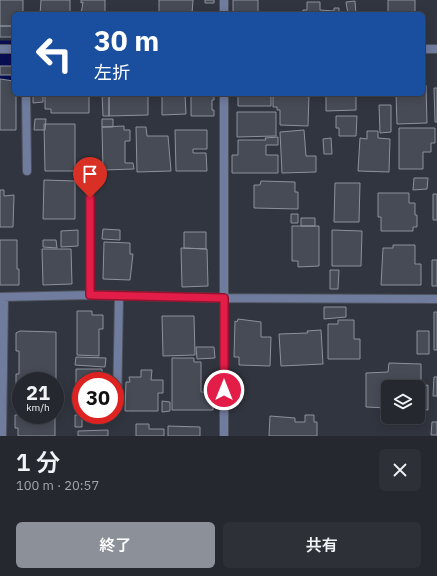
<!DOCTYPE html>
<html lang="ja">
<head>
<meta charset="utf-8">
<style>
  :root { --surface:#25282f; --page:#2d3037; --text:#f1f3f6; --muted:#a3a6aa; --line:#42444b; --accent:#8c9099 }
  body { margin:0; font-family:"IBM Plex Sans","Noto Sans JP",sans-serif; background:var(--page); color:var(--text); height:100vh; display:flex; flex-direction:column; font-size:15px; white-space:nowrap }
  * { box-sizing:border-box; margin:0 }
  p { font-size:13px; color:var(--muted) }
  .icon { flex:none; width:22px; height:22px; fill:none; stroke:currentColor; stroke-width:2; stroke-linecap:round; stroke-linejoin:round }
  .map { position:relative; height:436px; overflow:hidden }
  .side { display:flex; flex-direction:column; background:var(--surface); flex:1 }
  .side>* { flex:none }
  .hud { position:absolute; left:12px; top:12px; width:413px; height:84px; border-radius:6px; box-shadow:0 2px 10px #0003,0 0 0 1px var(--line); background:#1a4fa0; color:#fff; overflow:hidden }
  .tools { position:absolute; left:381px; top:380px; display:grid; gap:8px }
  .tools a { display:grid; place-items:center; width:44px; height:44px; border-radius:6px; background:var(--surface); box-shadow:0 2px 10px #0003,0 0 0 1px var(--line); font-size:20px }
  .speed { position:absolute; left:12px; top:372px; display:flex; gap:8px; font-size:20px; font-weight:700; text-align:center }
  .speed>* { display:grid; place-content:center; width:52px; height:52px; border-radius:50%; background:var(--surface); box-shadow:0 2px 10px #0003,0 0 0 1px var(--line); line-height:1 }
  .speed small { font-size:10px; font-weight:400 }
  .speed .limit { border:6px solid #d22; background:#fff; color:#111 }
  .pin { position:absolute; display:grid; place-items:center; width:34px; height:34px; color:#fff; margin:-41px -17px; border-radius:50% 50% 50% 0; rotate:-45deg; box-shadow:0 0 4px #0007 }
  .pin .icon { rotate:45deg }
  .me { position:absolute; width:44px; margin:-22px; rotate:0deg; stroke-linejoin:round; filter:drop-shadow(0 0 3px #0008) }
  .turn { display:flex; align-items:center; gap:14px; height:84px; padding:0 16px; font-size:18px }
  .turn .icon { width:52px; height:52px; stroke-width:2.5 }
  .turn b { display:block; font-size:28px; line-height:34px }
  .round { display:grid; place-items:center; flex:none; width:42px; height:42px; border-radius:6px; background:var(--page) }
  .head { display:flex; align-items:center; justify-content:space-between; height:68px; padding:0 16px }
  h1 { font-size:24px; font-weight:600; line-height:30px }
  .button { display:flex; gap:8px; margin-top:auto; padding:8px 16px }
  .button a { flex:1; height:46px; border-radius:6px; background:var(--accent); color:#fff; font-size:16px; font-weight:600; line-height:46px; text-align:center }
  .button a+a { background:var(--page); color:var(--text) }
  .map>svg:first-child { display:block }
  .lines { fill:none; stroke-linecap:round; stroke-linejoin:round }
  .river { stroke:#090e51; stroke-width:43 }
  .building { fill:#474b55; stroke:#8d919d }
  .minor-casing { stroke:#4e525b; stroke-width:10 }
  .minor { stroke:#707c9d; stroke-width:8 }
  .route-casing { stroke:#92132f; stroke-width:10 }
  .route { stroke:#e11d48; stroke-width:7 }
</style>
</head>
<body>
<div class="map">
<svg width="437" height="436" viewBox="0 0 437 436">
  <rect width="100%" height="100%" fill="#31353f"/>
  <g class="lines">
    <path class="river" d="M 0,62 L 14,62"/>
  </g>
  <path class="building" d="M 0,0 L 23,0 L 23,14 L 14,14 L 14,26 L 0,26 Z
    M 41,0 L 70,0 L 70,14 L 40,14 Z
    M 81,0 L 105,0 L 105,14 L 81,14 L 83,2 L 81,3 Z
    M 159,0 L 193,0 L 192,14 L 159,14 Z
    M 205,0 L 214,0 L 214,3 L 205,3 Z
    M 233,0 L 258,0 L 258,14 L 233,14 Z
    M 388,0 L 415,0 L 415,14 L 388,14 Z
    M 355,1 L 356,14 L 348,14 L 346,2 Z
    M 307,2 L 320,2 L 320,10 L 334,11 L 334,8 L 339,8 L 339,14 L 303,14 L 303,10 L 307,10 Z
    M 0,26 L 14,26 L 14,37 L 0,37 Z
    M 0,66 L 14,66 L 14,75 L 0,75 Z
    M 0,79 L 14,81 L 14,94 L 16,94 L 16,130 L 0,130 Z
    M 423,85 L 426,85 L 427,123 L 397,124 L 396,94 L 423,94 Z
    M 434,88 L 437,88 L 437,122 L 435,122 Z
    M 33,94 L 43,94 L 43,102 L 33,103 Z
    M 45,94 L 89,94 L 89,113 L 51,113 L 51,109 L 45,109 Z
    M 102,94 L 109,94 L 109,116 L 103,116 Z
    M 109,94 L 148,94 L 148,115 L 109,116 Z
    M 162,94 L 185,94 L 186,114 L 162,115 Z
    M 191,94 L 214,94 L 214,100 L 212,100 L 212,110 L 214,110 L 214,116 L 191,116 Z
    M 238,94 L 271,94 L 271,106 L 238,106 Z
    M 273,94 L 309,94 L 308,126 L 280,125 L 280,110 L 277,110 L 277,107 L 273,107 Z
    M 326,94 L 356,94 L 356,110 L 326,111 Z
    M 379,105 L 391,105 L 391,132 L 380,133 Z
    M 237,112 L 276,112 L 276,136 L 237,137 Z
    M 336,116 L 357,116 L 356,136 L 339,136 L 339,128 L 336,128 Z
    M 35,119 L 46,119 L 45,130 L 34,130 Z
    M 102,119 L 113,119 L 113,127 L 102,127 Z
    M 44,124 L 75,124 L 75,171 L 45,171 Z
    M 124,126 L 124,130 L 130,130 L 130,141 L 125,141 L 125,163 L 133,163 L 134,169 L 103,170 L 102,127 Z
    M 136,127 L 146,127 L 147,136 L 168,136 L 171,171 L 137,172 Z
    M 399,128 L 435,128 L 435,143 L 431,143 L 431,152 L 423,152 L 423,169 L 399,169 Z
    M 175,130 L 207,130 L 207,149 L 193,149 L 193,153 L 206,153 L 207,171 L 176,171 Z
    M 304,130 L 306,156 L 316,156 L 316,172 L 282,173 L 280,132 Z
    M 367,131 L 378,131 L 378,138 L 390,139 L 389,172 L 358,171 L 360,138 L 367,139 Z
    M 278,137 L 278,145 L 266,145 L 266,155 L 278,155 L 278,173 L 232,173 L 232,155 L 238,155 L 238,140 L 266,140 L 265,138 Z
    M 331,138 L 332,154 L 324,154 L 323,139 Z
    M 414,178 L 428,178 L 427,189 L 413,190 Z
    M 44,180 L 75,181 L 75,219 L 43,219 Z
    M 261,181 L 295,182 L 295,192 L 298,192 L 298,209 L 254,208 L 254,185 L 260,185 Z
    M 335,183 L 360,183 L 359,222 L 334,222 Z
    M 0,190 L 4,190 L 4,196 L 14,195 L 13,227 L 0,227 Z
    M 378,193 L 409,193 L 409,203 L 415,203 L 415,215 L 417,215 L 417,227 L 413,227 L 413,231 L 381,231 L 381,217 L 378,217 Z
    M 433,194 L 437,194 L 437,220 L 433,220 Z
    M 291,214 L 298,214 L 298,223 L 291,223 Z
    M 301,218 L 315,218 L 315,226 L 301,226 Z
    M 292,226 L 319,226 L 319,266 L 298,267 L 298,261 L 292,261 Z
    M 103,229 L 120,230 L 120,240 L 102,239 Z
    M 78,230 L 78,246 L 61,247 L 61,231 Z
    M 332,230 L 362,231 L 361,266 L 332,266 Z
    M 184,232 L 206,232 L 206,249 L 184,248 Z
    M 0,240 L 17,240 L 17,269 L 19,269 L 19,285 L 0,285 Z
    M 43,240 L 56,240 L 57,248 L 43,247 Z
    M 104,242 L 130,243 L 130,254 L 133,254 L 130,280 L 103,279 Z
    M 393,245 L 415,245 L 415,264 L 421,264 L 421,285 L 381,285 L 383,248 L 393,248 Z
    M 181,248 L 207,249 L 208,286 L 182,287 Z
    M 42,249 L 71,249 L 72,284 L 43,285 Z
    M 432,260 L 437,260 L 437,286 L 432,286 Z
    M 330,270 L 339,270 L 338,289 L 330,289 Z
    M 324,307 L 346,307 L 346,317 L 324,319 Z
    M 77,311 L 92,311 L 92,315 L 103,315 L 103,329 L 99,329 L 99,356 L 77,355 Z
    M 434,312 L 437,312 L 437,350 L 434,350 Z
    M 162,316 L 194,316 L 195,355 L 163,356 Z
    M 238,319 L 261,322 L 261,337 L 271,337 L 270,366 L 239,365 L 239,357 L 234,357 L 235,321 L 237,322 Z
    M 338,320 L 354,320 L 354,339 L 360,339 L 360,359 L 328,359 L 328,324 L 338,324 Z
    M 321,330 L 323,364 L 281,366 L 279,334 L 308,333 L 307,331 Z
    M 20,331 L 56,332 L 56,401 L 55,381 L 21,381 L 21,401 L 19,401 L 19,398 L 16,398 L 16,374 L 19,374 L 19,351 L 16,351 L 16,333 Z
    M 417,331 L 429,331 L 429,354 L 417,354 Z
    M 196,347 L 214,347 L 215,358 L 197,359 Z
    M 76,357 L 106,358 L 105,367 L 75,365 Z
    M 172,358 L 194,358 L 194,362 L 201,362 L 201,392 L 213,392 L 213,410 L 172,410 Z
    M 389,363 L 421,364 L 421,386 L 428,385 L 428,410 L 418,409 L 418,387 L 388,387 L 388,408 L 366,407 L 366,373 L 388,372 Z
    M 76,369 L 102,369 L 102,381 L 81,381 L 81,409 L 76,409 Z
    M 141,370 L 152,370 L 151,380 L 163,380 L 163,393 L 158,393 L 158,411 L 125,411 L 126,382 L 130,382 L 129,377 L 141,377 Z
    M 434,377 L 437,377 L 437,396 L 433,396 Z
    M 162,401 L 170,402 L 170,411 L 162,412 Z
    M 20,413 L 21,415 L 55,414 L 55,436 L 18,436 L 18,428 L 15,428 L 15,415 L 20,415 Z
    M 75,415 L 82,415 L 82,427 L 75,427 Z
    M 305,415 L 314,415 L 314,422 L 317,422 L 317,436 L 269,436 L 270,416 L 295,418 L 295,422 L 305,422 Z
    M 394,417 L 408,417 L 408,423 L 394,423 Z
    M 432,422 L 437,422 L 437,435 L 431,435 Z
    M 136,424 L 149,424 L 149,429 L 164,429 L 164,436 L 136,436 Z
    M 168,426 L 200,427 L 200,436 L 168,436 Z
    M 108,430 L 108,436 L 78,436 L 78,431 Z"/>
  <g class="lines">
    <g class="minor-casing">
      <path id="minor" d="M 224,14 L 224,0
        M 0,49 L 14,49
        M 423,49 L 437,49
        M 26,94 L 27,171
        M 224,94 L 224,436
        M 90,295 L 90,197
        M 0,297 L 90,295 L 224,298 L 437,299
        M 117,408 L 119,296
        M 2,436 L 4,297"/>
    </g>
    <use href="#minor" class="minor"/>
  </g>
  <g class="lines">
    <g class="route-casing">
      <path id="route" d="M 90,198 L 90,295 L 224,298 L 224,390"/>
    </g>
    <use href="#route" class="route"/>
  </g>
</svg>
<div class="tools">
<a><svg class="icon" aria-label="layers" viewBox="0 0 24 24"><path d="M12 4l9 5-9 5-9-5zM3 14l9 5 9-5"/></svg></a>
</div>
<div class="speed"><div>21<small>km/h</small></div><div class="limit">30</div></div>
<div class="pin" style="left:90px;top:198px;background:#d93025"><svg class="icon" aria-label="arrive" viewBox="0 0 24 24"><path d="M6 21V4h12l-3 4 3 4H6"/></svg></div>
<svg class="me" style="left:224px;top:390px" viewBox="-20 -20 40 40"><circle r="17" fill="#e11d48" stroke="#fff" stroke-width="3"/><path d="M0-11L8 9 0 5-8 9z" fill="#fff"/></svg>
<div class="hud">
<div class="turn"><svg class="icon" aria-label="left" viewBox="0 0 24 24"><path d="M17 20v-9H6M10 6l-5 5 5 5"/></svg><div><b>30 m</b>左折</div></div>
</div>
</div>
<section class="side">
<div class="head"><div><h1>1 分</h1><p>100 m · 20:57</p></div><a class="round"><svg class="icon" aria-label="close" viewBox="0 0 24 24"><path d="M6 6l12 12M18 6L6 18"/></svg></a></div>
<div class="button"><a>終了</a><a>共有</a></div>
</section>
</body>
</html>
